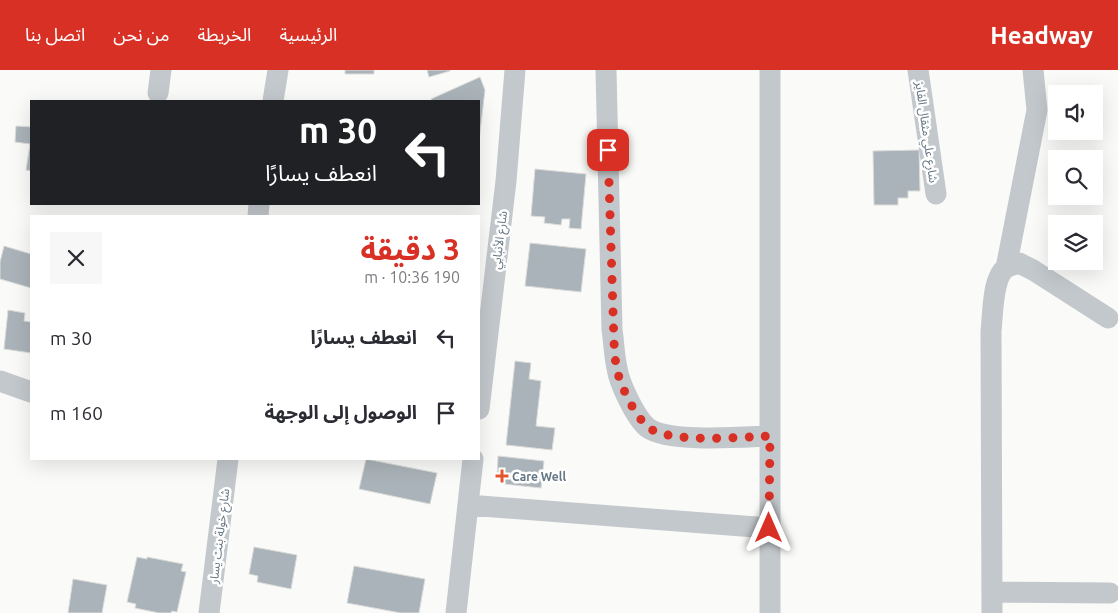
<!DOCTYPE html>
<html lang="ar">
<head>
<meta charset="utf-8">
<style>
  :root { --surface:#fff; --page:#f7f7f7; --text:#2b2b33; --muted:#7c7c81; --accent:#d93025 }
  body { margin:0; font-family:Ubuntu,"Noto Sans Arabic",sans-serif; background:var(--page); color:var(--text); direction:rtl; height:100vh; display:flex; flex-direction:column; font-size:19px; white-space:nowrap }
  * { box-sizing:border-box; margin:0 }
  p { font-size:16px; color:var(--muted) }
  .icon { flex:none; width:28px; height:28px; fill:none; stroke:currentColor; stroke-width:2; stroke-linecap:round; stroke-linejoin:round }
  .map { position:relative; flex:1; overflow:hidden; direction:ltr }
  .drawer { position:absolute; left:30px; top:145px; width:450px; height:245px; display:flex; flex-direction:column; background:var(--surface); border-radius:0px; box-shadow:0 5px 20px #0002; direction:rtl }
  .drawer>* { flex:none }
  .guide { position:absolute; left:30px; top:30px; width:450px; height:105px; border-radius:0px; box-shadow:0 5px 20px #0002; direction:rtl; background:#202124; color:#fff; overflow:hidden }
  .controls { position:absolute; left:1048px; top:15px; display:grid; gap:10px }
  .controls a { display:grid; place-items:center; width:55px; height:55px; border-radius:0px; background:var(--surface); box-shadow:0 5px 20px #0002; font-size:25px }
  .pin { position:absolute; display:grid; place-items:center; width:42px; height:42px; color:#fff; margin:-21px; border-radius:10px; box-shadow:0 2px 8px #0006 }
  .me { position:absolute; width:55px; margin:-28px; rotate:0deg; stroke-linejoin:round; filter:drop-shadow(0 0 4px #0008) }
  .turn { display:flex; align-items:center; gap:18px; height:105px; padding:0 20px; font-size:22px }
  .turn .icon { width:65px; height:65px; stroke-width:2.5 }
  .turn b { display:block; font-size:35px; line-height:42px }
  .round { display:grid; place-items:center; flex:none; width:52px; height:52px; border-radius:0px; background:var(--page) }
  .headline { display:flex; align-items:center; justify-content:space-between; height:85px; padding:0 20px }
  h1 { font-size:30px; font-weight:700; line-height:38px; color:var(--accent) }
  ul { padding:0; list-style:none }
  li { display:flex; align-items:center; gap:15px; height:75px; padding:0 20px }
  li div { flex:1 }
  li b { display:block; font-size:19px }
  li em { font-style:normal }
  header { display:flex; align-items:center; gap:30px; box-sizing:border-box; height:70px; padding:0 25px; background:var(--accent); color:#fff }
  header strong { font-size:24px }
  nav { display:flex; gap:28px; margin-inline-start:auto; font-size:18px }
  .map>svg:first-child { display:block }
  .building { fill:#aab3b9; stroke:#dcdcda }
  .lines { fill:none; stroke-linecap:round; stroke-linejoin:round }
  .minor { stroke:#c3c8cc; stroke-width:21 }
  .route { stroke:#d93025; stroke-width:9; stroke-dasharray:0 16.2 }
  .poi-dot { fill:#e4572e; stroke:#fff; stroke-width:2 }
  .labels { text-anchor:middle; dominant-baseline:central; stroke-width:5; stroke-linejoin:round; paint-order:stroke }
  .street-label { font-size:12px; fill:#657683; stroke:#fff }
  .poi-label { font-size:12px; font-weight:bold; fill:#657683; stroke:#fff; text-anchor:start }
</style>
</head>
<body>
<header>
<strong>Headway</strong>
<nav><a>الرئيسية</a><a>الخريطة</a><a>من نحن</a><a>اتصل بنا</a></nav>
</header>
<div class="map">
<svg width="1118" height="543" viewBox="0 0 1118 543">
  <rect width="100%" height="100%" fill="#fafaf8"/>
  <path class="building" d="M 345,0 L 374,0 L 374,4 L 345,4 Z
    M 427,0 L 450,0 L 450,1 L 429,7 Z
    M 480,7 L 485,20 L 479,71 L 479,31 L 432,31 L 431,29 Z
    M 16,56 L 31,57 L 31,101 L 26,100 L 30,74 L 15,72 Z
    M 919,80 L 920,121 L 908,121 L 908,128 L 898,128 L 898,135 L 874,135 L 873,81 Z
    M 535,99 L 586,104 L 581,159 L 569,158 L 570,149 L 562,149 L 561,155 L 544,153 L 545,147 L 531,146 Z
    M 530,173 L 586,179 L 581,222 L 525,216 Z
    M 4,176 L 31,184 L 31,218 L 0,209 L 0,192 Z
    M 8,240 L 25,243 L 24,251 L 31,252 L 31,283 L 4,279 Z
    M 515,291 L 531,293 L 529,309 L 541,311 L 536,356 L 555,358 L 552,380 L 506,375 Z
    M 498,386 L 544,391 L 541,418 L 504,414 L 497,408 Z
    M 366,389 L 437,403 L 430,434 L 359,419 Z
    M 254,477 L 297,485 L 291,519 L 257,512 L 258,506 L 249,504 Z
    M 137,487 L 147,489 L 147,487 L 183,494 L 181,501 L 186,502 L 177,542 L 172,541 L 171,543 L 159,543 L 135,538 L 136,534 L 127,532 Z
    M 354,496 L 425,509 L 419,543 L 401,543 L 347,533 Z
    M 73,509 L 107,515 L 102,543 L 68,543 Z"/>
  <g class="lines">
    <path class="minor" d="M 606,0 L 612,260 C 614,272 614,285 617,298 C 619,313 636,349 648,358 C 669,373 743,367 770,366
      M 918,0 L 936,124
      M 158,23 L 161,0
      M 273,31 L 278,0
      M 258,146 L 259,134
      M 1006,198 L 1037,40 L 1033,0
      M 0,311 L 31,322
      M 479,339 L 506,111 L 515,0
      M 468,435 L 769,458
      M 993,522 L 1110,523
      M 209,543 L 228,389
      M 456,543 L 473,389
      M 770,543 L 770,0
      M 992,543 L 991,261 C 993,245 992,206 1007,197 C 1011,195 1015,195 1019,193 L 1033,200 L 1108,248"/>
  </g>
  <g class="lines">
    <path class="route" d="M 608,80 L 614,273 C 615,282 615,292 617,300 C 621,317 635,346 648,357 C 668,374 742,367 770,366 L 769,458"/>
  </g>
  <path class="poi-dot" d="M499.5 398.5h5v5h5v5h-5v5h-5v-5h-5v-5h5z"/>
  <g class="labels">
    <g class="street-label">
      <text transform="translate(927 62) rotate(82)">شارع علي مثقال الفايز</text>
      <text transform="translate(499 170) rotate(-83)">شارع الأنبابي</text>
      <text transform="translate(219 466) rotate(-83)">شارع خولة بنت يسار</text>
    </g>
    <g class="poi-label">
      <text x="512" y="406">Care Well</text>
    </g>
  </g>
</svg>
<div class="controls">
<a><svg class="icon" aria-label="sound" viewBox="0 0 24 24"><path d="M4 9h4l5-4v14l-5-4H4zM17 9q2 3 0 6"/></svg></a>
<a><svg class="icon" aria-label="search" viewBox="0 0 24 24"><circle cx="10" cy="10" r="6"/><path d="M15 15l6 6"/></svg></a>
<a><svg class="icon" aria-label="layers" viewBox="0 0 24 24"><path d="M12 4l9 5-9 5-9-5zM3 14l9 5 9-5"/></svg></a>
</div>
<div class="pin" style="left:608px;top:80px;background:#d93025"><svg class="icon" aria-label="arrive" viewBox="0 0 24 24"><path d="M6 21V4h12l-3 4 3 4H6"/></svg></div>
<svg class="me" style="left:769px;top:458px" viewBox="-20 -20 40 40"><path d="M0-17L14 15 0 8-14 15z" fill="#d93025" stroke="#fff" stroke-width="4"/></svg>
<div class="guide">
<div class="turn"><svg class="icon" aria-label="left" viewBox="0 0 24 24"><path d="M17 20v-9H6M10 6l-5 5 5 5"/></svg><div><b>30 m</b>انعطف يسارًا</div></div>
</div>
<section class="drawer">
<div class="headline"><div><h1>3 دقيقة</h1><p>190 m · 10:36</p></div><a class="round"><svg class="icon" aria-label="close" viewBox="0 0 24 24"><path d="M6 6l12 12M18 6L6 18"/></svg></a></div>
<ul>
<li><svg class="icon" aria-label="left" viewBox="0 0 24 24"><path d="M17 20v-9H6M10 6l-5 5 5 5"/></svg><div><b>انعطف يسارًا</b></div><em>30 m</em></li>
<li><svg class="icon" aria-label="arrive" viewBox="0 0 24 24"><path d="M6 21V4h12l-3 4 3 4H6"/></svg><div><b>الوصول إلى الوجهة</b></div><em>160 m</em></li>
</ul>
</section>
</div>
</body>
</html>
